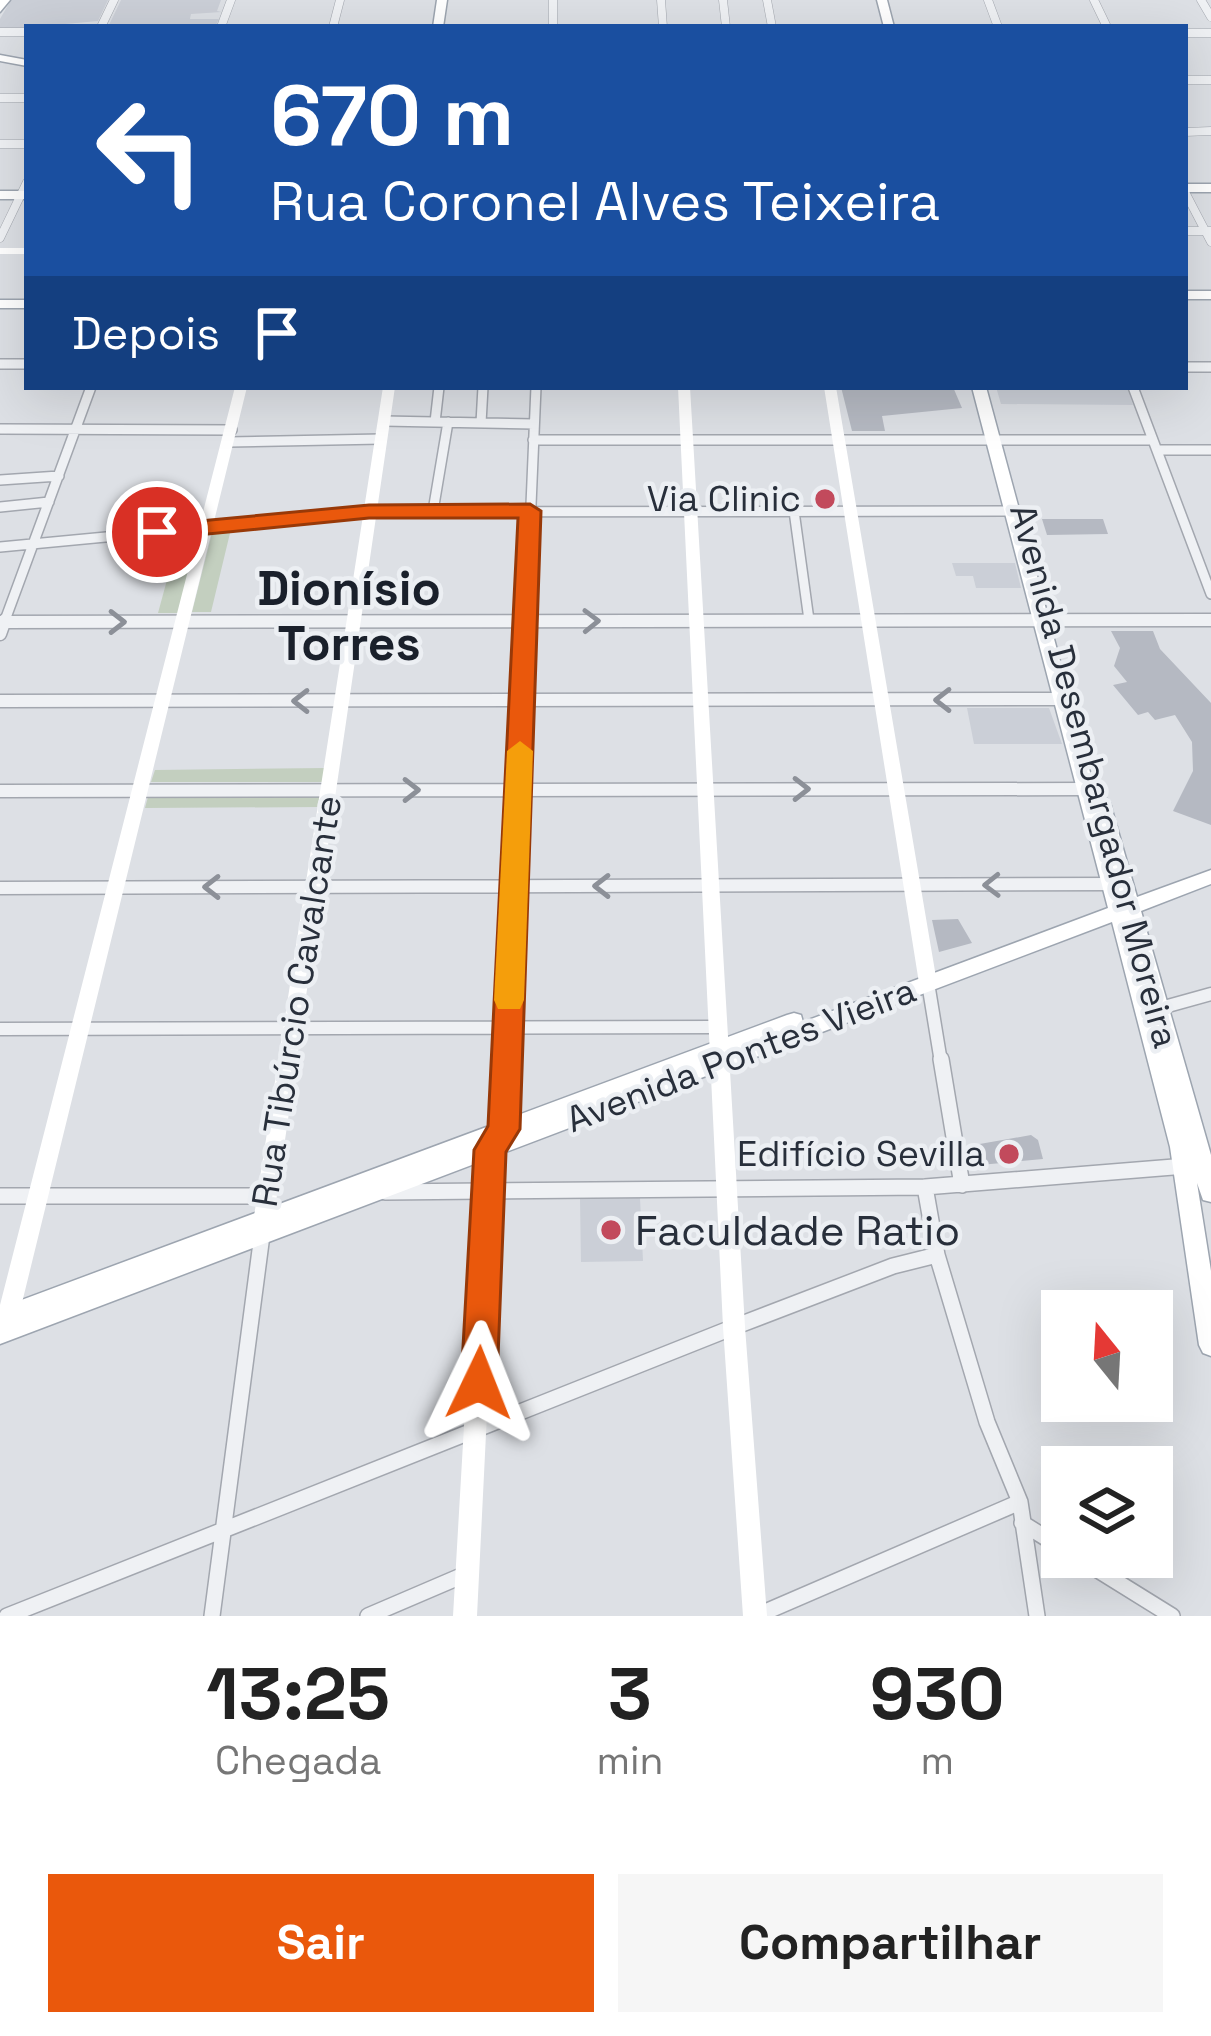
<!DOCTYPE html>
<html lang="pt">
<head>
<meta charset="utf-8">
<style>
  :root { --surface:#fff; --page:#f6f6f6; --text:#222; --muted:#767676; --accent:#ea580c }
  body { margin:0; font-family:"Space Grotesk",sans-serif; background:var(--page); color:var(--text); height:100vh; display:flex; flex-direction:column; font-size:45px; white-space:nowrap }
  * { box-sizing:border-box; margin:0 }
  p { font-size:39px; color:var(--muted) }
  .icon { flex:none; width:66px; height:66px; fill:none; stroke:currentColor; stroke-width:2; stroke-linecap:round; stroke-linejoin:round }
  .map { position:relative; height:1616px; overflow:hidden }
  .sheet { display:flex; flex-direction:column; background:var(--surface); flex:1 }
  .sheet>* { flex:none }
  .hud { position:absolute; left:24px; top:24px; width:1164px; height:366px; border-radius:0px; box-shadow:0 12px 48px #0002; background:#1a4fa0; color:#fff; overflow:hidden }
  .needle { width:78px; rotate:342deg }
  .fabs { position:absolute; left:1041px; top:1290px; display:grid; gap:24px }
  .fabs a { display:grid; place-items:center; width:132px; height:132px; border-radius:0px; background:var(--surface); box-shadow:0 12px 48px #0002; font-size:60px }
  .pin { position:absolute; display:grid; place-items:center; width:102px; height:102px; color:#fff; margin:-51px; border:6px solid #fff; border-radius:50%; box-shadow:0 3px 12px #0007 }
  .me { position:absolute; width:132px; margin:-66px; rotate:2deg; stroke-linejoin:round; filter:drop-shadow(0 0 9px #0008) }
  .turn { display:flex; align-items:center; gap:42px; height:252px; padding:0 48px; font-size:54px }
  .turn .icon { width:156px; height:156px; stroke-width:2.5 }
  .turn b { display:block; font-size:84px; line-height:102px }
  .then { display:flex; align-items:center; height:114px; padding:0 48px; background:#0003; gap:24px; font-size:45px }
  .eta { display:flex; justify-content:space-evenly; align-items:center; height:204px; text-align:center }
  .eta b { font-size:72px; font-weight:800; line-height:84px }
  .button { display:flex; gap:24px; margin-top:auto; padding:24px 48px }
  .button a { flex:1; height:138px; border-radius:0px; background:var(--accent); color:#fff; font-size:48px; font-weight:800; line-height:138px; text-align:center }
  .button a+a { background:var(--page); color:var(--text) }
  .map>svg:first-child { display:block }
  .built { fill:#cbcfd7 }
  .green { fill:#c3cfbf }
  .building { fill:#b5b9c2 }
  .lines { fill:none; stroke-linecap:round; stroke-linejoin:round }
  .street-far3-casing { stroke:#a3a7af; stroke-width:9 }
  .street-far2-casing { stroke:#a3a7af; stroke-width:12 }
  .street-far1-casing { stroke:#a3a7af; stroke-width:15 }
  .street-casing { stroke:#a3a7af; stroke-width:18 }
  .primary-casing { stroke:#9da5b0; stroke-width:3 }
  .street-far3 { stroke:#eff1f4; stroke-width:8 }
  .street-far2 { stroke:#eff1f4; stroke-width:9 }
  .street-far1 { stroke:#eff1f4; stroke-width:12 }
  .street { stroke:#eff1f4; stroke-width:15 }
  .secondary { fill:#fff; fill-rule:evenodd }
  .primary { fill:#fff; fill-rule:evenodd }
  .oneway { stroke:#8c9098 }
  .route { fill:#ea580c; stroke:#983908; stroke-width:3 }
  .slow { fill:#f59e0b }
  .poi-dot { fill:#c24a5c; stroke:#eceff3; stroke-width:4.5 }
  .labels { text-anchor:middle; dominant-baseline:central; stroke-width:9; stroke-linejoin:round; paint-order:stroke }
  .poi-label { font-size:36px; fill:#282f3b; stroke:#eceff3; text-anchor:end }
  .street-label { font-size:36px; fill:#282f3b; stroke:#eceff3 }
  .near-poi-label { font-size:42px; fill:#282f3b; stroke:#eceff3; text-anchor:start }
  .district-label { font-size:48px; font-weight:bold; fill:#1a202b; stroke:#eceff3 }
</style>
</head>
<body>
<div class="map">
<svg width="1211" height="1616" viewBox="0 0 1211 1616">
  <rect width="100%" height="100%" fill="#dde0e5"/>
  <path class="built" d="M 11,0 L 108,0 L 98,21 L 0,30 L 0,19 Z
    M 121,0 L 221,0 L 217,11 L 222,12 L 191,14 L 190,19 L 219,19 L 215,27 L 108,27 Z
    M 996,387 L 1127,387 L 1133,405 L 1001,404 Z
    M 952,563 L 1015,563 L 1021,588 L 976,588 L 973,576 L 956,576 Z
    M 967,708 L 1049,708 L 1062,744 L 974,744 Z
    M 640,1198 L 643,1261 L 581,1262 L 580,1199 Z"/>
  <path class="green" d="M 213,529 L 231,529 L 211,612 L 192,612 Z
    M 199,530 L 178,613 L 158,613 L 180,532 Z
    M 326,768 L 324,782 L 151,782 L 155,770 Z
    M 149,793 L 322,793 L 320,807 L 145,808 Z"/>
  <path class="building" d="M 841,387 L 953,387 L 962,408 L 882,416 L 885,431 L 852,431 Z
    M 1042,519 L 1103,519 L 1108,534 L 1047,535 Z
    M 1111,631 L 1153,631 L 1160,649 L 1211,703 L 1211,825 L 1173,811 L 1193,771 L 1192,742 L 1175,715 L 1155,720 L 1148,712 L 1138,715 L 1113,685 L 1127,682 L 1114,666 L 1120,648 Z
    M 958,919 L 972,943 L 939,952 L 932,920 Z
    M 1031,1135 L 1038,1140 L 1043,1159 L 980,1165 L 974,1145 Z"/>
  <g class="lines">
    <g class="street-far3-casing">
      <path id="street-far3" d="M 553,0 L 553,27
        M 661,0 L 663,27
        M 723,0 L 726,27
        M 767,0 L 772,27
        M 988,0 L 998,27
        M 1094,0 L 1107,27
        M 1201,0 L 1211,17
        M 101,27 L 114,0
        M 221,27 L 231,0
        M 333,27 L 340,0
        M 0,32 L 27,32
        M 1185,33 L 1211,33
        M 1185,80 L 1211,80
        M 0,98 L 27,98
        M 1185,132 L 1211,131
        M 0,144 L 27,144
        M 1185,192 L 1211,242
        M 1185,231 L 1210,231
        M 0,238 L 27,182"/>
    </g>
    <g class="street-far2-casing">
      <path id="street-far2" d="M 0,364 L 27,364
        M 1185,367 L 1211,367
        M 1133,387 L 1211,594
        M 384,421 L 534,424
        M 435,422 L 439,387
        M 481,423 L 483,387
        M 0,429 L 232,430
        M 533,440 L 1153,440
        M 229,442 L 381,439
        M 1157,450 L 1211,450
        M 0,480 L 59,476
        M 0,507 L 49,502
        M 433,511 L 448,422
        M 794,511 L 809,620
        M 0,547 L 369,512 L 1009,511
        M 0,622 L 1211,620
        M 4,623 L 91,387
        M 526,623 L 536,387"/>
    </g>
    <g class="street-far1-casing">
      <path id="street-far1" d="M 0,622 L 1211,620
        M 0,634 L 5,620
        M 0,701 L 1060,699
        M 0,791 L 1085,789
        M 0,888 L 1115,884
        M 928,983 L 941,1062
        M 1157,1009 L 1211,994
        M 0,1029 L 718,1027
        M 507,1062 L 526,620"/>
    </g>
    <g class="street-casing">
      <path id="street" d="M 941,1059 L 962,1185
        M 504,1129 L 507,1059
        M 925,1187 L 937,1255 L 987,1422 L 1020,1502 L 1037,1616
        M 385,1192 L 925,1187 L 1211,1164
        M 0,1196 L 266,1196
        M 1022,1523 L 1062,1548
        M 1077,1557 L 1172,1616
        M 7,1616 L 734,1327 L 893,1266 L 937,1255
        M 212,1616 L 262,1235
        M 368,1616 L 466,1574
        M 756,1616 L 1020,1502"/>
    </g>
    <g class="primary-casing">
      <path id="primary" d="M 0,0 L 10,0 L 0,12 Z
        M 437,0 L 447,0 L 443,27 L 433,27 Z
        M 877,0 L 887,0 L 894,27 L 884,27 Z
        M 0,55 L 27,60 L 27,66 L 0,61 Z
        M 1185,184 L 1211,184 L 1211,192 L 1185,192 Z
        M 0,191 L 27,191 L 27,199 L 0,199 Z
        M 1185,291 L 1211,291 L 1211,299 L 1185,299 Z
        M 0,300 L 27,300 L 27,308 L 0,308 Z
        M 972,387 L 986,387 L 1097,798 L 1107,799 L 1110,803 L 1137,897 L 1211,870 L 1211,884 L 1141,911 L 1211,1155 L 1211,1202 L 1203,1200 L 1197,1183 L 1211,1271 L 1211,1356 L 1203,1353 L 1199,1345 L 1170,1147 L 1112,922 L 0,1344 L 0,1308 L 787,1015 L 794,1013 L 801,1015 L 803,1022 L 1108,908 Z"/>
    </g>
    <use href="#street-far3" class="street-far3"/>
    <use href="#street-far2" class="street-far2"/>
    <use href="#street-far1" class="street-far1"/>
    <use href="#street" class="street"/>
    <path class="secondary" d="M 0,248 L 27,248 L 27,254 L 0,254 Z
      M 235,387 L 247,387 L 19,1315 L 15,1322 L 8,1324 L 0,1320 L 0,1305 Z
      M 383,387 L 395,387 L 272,1229 L 269,1235 L 262,1238 L 255,1235 L 252,1229 Z
      M 678,387 L 690,387 L 745,1327 L 767,1616 L 743,1616 L 723,1327 Z
      M 824,387 L 836,387 L 937,983 L 934,988 L 922,988 L 919,983 Z
      M 497,1131 L 504,1133 L 507,1139 L 500,1151 L 477,1616 L 453,1616 L 480,1150 L 490,1133 Z"/>
    <use href="#primary" class="primary"/>
  </g>
  <defs><path id="oneway-chevron" d="M-2-3.5L2.5 0L-2 3.5" fill="none" stroke-width="1.6" stroke-linecap="round" stroke-linejoin="round" transform="scale(3)"/></defs>
  <g class="oneway">
    <use href="#oneway-chevron" transform="translate(591 621) rotate(-1)"/>
    <use href="#oneway-chevron" transform="translate(117 622)"/>
    <use href="#oneway-chevron" transform="translate(943 700) rotate(180)"/>
    <use href="#oneway-chevron" transform="translate(301 701) rotate(180)"/>
    <use href="#oneway-chevron" transform="translate(801 789)"/>
    <use href="#oneway-chevron" transform="translate(411 790)"/>
    <use href="#oneway-chevron" transform="translate(992 885) rotate(179)"/>
    <use href="#oneway-chevron" transform="translate(602 886) rotate(180)"/>
    <use href="#oneway-chevron" transform="translate(212 887) rotate(-180)"/>
  </g>
  <path class="route" d="M 530,504 L 541,511 L 520,1129 L 506,1152 L 497,1383 L 492,1395 L 479,1400 L 467,1395 L 461,1383 L 474,1150 L 488,1126 L 518,518 L 369,518 L 157,539 L 145,532 L 157,525 L 369,505 Z"/>
  <path class="slow" d="M 520,741 L 533,751 L 524,1000 L 520,1009 L 498,1009 L 494,1000 L 507,751 Z"/>
  <g class="poi-dot">
    <circle cx="825" cy="499" r="12"/>
    <circle cx="1009" cy="1154" r="12"/>
    <circle cx="611" cy="1230" r="12"/>
  </g>
  <g class="labels">
    <g class="poi-label">
      <text x="801" y="499">Via Clinic</text>
      <text x="985" y="1154">Edifício Sevilla</text>
    </g>
    <g class="street-label">
      <text transform="translate(1094 776) rotate(75)">Avenida Desembargador Moreira</text>
      <text transform="translate(297 1001) rotate(-81)">Rua Tibúrcio Cavalcante</text>
      <text transform="translate(741 1055) rotate(-21)">Avenida Pontes Vieira</text>
    </g>
    <g class="near-poi-label">
      <text x="635" y="1230">Faculdade Ratio</text>
    </g>
    <g class="district-label">
      <text x="349" y="588">Dionísio<tspan x="349" dy="55">Torres</tspan></text>
    </g>
  </g>
</svg>
<div class="fabs">
<a><svg class="needle" viewBox="-14 -14 28 28"><path d="M0-13l5 13h-10z" fill="#e53935"/><path d="M0 13l5-13h-10z" fill="#767676"/></svg></a>
<a><svg class="icon" aria-label="layers" viewBox="0 0 24 24"><path d="M12 4l9 5-9 5-9-5zM3 14l9 5 9-5"/></svg></a>
</div>
<div class="pin" style="left:157px;top:532px;background:#d93025"><svg class="icon" aria-label="arrive" viewBox="0 0 24 24"><path d="M6 21V4h12l-3 4 3 4H6"/></svg></div>
<svg class="me" style="left:479px;top:1383px" viewBox="-20 -20 40 40"><path d="M0-17L14 15 0 8-14 15z" fill="#ea580c" stroke="#fff" stroke-width="4"/></svg>
<div class="hud">
<div class="turn"><svg class="icon" aria-label="left" viewBox="0 0 24 24"><path d="M17 20v-9H6M10 6l-5 5 5 5"/></svg><div><b>670 m</b>Rua Coronel Alves Teixeira</div></div>
<div class="then">Depois<svg class="icon" aria-label="arrive" viewBox="0 0 24 24"><path d="M6 21V4h12l-3 4 3 4H6"/></svg></div>
</div>
</div>
<section class="sheet">
<div class="eta">
<div><b>13:25</b><p>Chegada</p></div>
<div><b>3</b><p>min</p></div>
<div><b>930</b><p>m</p></div>
</div>
<div class="button"><a>Sair</a><a>Compartilhar</a></div>
</section>
</body>
</html>
